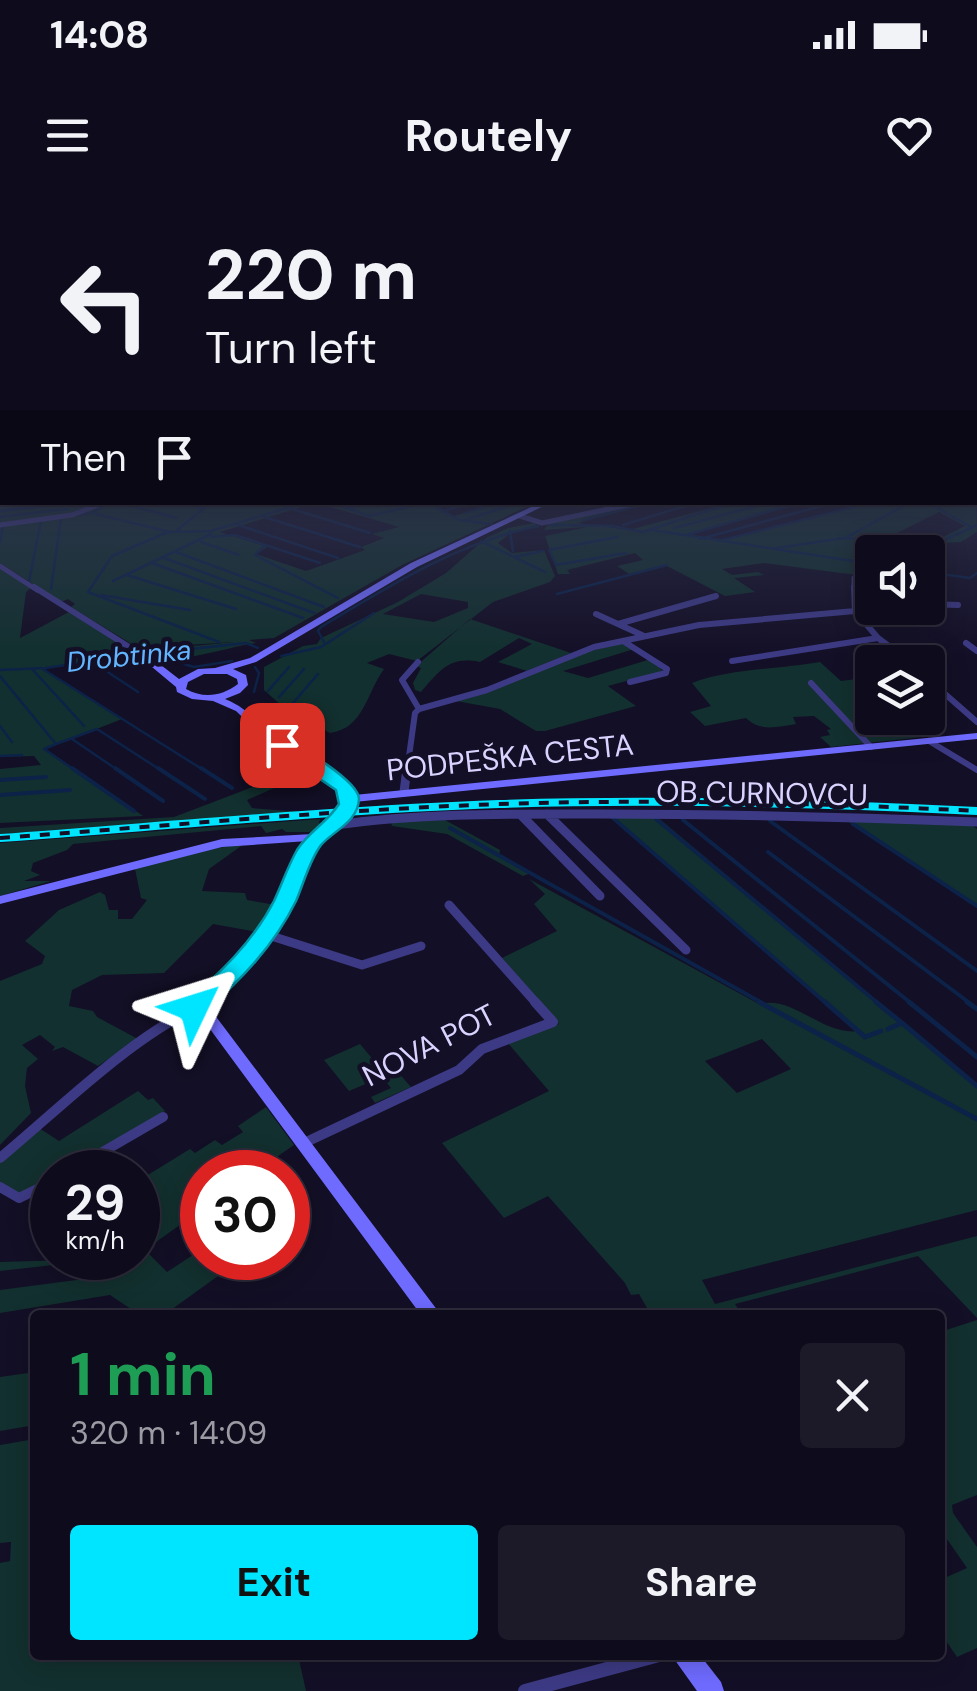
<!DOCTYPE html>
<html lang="en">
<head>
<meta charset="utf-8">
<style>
  :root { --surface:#0e0b1c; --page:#1c1929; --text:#f1f3f6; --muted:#9b9ba3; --line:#2e2b3b; --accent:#00e5ff }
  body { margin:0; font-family:"DM Sans",sans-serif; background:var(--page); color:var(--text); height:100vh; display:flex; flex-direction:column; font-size:38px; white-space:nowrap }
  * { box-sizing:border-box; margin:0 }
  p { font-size:32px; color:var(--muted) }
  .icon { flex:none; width:55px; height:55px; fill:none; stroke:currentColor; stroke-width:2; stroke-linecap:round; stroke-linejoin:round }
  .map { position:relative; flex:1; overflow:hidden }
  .panel { position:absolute; left:30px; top:1110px; width:915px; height:350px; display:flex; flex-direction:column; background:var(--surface); border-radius:10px; box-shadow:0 5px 25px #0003,0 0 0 2px var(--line) }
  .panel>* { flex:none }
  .guide { position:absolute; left:0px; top:0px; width:978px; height:305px; box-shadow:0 5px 25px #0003,0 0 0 2px var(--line); background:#0e0b1c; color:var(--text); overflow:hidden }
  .controls { position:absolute; left:855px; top:335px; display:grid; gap:20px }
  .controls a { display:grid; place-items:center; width:90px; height:90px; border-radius:10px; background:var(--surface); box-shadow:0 5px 25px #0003,0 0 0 2px var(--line); font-size:50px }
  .speed { position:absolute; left:30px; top:950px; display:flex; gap:20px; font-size:50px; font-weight:700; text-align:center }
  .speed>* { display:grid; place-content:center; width:130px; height:130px; border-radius:50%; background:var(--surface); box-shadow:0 5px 25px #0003,0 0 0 2px var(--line); line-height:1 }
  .speed small { font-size:25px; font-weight:400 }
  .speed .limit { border:15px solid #d22; background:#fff; color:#111 }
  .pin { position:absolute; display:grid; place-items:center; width:85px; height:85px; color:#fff; margin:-42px; border-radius:20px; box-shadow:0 5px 15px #0006 }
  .me { position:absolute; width:110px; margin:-55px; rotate:49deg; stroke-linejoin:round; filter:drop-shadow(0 0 8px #0008) }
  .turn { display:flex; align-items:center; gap:35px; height:210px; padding:0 40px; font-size:45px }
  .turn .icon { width:130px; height:130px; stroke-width:2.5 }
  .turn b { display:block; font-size:70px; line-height:85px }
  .then { display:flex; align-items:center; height:95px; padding:0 40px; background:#0003; gap:20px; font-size:38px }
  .round { display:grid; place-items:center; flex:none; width:105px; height:105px; border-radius:10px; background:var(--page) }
  .summary { display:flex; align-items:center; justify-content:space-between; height:170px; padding:0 40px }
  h1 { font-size:60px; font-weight:700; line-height:75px; color:#1e9e55 }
  .button { display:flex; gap:20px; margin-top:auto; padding:20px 40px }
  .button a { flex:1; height:115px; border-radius:10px; background:var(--accent); color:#111; font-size:40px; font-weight:700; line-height:115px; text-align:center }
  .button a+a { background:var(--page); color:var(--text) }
  .status { display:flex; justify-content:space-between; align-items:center; height:70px; padding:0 50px; background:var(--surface); direction:ltr }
  .status svg { height:28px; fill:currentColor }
  header { display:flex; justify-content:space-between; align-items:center; height:130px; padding:0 40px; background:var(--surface); font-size:45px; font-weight:700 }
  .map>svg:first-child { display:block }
  .green { fill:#12302f; fill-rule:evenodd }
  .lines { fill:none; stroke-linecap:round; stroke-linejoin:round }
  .stream-far2 { stroke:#0c2248; stroke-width:2.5 }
  .stream-far1 { stroke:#0c2248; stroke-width:4 }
  .stream { stroke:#0c2248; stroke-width:5 }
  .street-far4 { stroke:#3d3a85; stroke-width:5 }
  .street-far3 { stroke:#3d3a85; stroke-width:6 }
  .street-far2 { stroke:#3d3a85; stroke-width:9 }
  .street-far1 { stroke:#3d3a85; stroke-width:10 }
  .street { stroke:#3d3a85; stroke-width:14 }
  .secondary { fill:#6f6bff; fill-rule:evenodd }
  .rail-casing { stroke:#00e5ff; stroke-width:8 }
  .rail { stroke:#130f26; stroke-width:4; stroke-dasharray:10; stroke-linecap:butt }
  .route { fill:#00e5ff; stroke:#0095a6; stroke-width:2.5 }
  .labels { text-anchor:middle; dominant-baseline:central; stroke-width:9; stroke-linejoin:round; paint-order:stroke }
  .far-water-label { font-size:28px; font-style:italic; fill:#62b6ff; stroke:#130f26 }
  .street-label { font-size:30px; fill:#d9d4ff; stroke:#130f26 }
</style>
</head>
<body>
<div class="status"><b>14:08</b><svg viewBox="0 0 49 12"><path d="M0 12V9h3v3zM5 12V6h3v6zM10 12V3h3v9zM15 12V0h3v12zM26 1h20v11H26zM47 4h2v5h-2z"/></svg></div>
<header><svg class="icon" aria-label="menu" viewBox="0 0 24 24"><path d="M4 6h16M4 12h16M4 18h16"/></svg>Routely<svg class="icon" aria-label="heart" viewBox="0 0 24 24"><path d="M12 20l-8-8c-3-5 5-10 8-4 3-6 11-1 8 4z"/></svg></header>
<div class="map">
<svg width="977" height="1491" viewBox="0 0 977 1491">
  <rect width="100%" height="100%" fill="#130f26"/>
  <path class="green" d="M 975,255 L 977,332 L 961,342 L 923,344 L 911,352 L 872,352 L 872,377 L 764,363 L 722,369 L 732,375 L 758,372 L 764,375 L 734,378 L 755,392 L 725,396 L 667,366 L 629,374 L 617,366 L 643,360 L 635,353 L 567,370 L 570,374 L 558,374 L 545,336 L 587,327 L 544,330 L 549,323 L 645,303 L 652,303 L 578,323 L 629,330 L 730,303 L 804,303 L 691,334 L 717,341 L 868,303 L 975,302 ZM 939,312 L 965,326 L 935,341 L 885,339 Z
    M 0,295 L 2,302 L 103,303 L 70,314 L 0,324 Z
    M 268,302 L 286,308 L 314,303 L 220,332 L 267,347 L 256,354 L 306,371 L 365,350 L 361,347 L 384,338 L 372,334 L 399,327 L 317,303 L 428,303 L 454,316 L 497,303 L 535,303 L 402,365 L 274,438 L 249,440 L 256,443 C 225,447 167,470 141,451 L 234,442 L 138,448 L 71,407 L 75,404 L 68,399 L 61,402 L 0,363 L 0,327 L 72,317 L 109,303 Z
    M 534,323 L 539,327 L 512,332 L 498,343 L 512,353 L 544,350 L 555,376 L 550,382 L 493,402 L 417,461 L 389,454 L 367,463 L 384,469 C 366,494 364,528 330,533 L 288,511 L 275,517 L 272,511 L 282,506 L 264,490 L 264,467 L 303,446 L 317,444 L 321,438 L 398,402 L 446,373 L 486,338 L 508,328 ZM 421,394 L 468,402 L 468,408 L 434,422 L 383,414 Z
    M 0,368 L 31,388 L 26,392 L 20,438 L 69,412 L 137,455 L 44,469 L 122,519 L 46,549 L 143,616 L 0,623 L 0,569 L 41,565 L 34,556 L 0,557 Z
    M 470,419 L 571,453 L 527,471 L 498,462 L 532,444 L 519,438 L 480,462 C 450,456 440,470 421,492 L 415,490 L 413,483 L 421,468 L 416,466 Z
    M 624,443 L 634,449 L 563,471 L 588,478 L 651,459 L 663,471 L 608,486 L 636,506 L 545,531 L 536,531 L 500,509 L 456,501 L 577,454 Z
    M 820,462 L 841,481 L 872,477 L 872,518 L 921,518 L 940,535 L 831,547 L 820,537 L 830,535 L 827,530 L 831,529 L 814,516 L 793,517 L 796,524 C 777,527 760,532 746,518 L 705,526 L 690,512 L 711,506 L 692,483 C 726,469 781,469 820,462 Z
    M 305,567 L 312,571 L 247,600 L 252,608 L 301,612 L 0,634 L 0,628 L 174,617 Z
    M 609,615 L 655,615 L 977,885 L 977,1010 L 702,1080 L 715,1104 L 977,1036 L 977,1118 L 918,1056 L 735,1104 L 742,1115 L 651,1115 L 639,1094 L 631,1095 L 625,1083 L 548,996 L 504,1018 L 442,943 L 549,891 L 507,842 L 559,824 L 502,758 L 557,731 L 534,704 L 545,694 L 529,679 L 759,804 C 794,795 822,836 859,831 ZM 762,839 L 791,869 L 737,893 L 705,861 Z
    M 843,618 L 968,622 L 977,629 L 977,707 Z
    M 320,619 L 319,623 L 327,625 L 311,632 L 286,632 L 282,629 L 266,633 L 261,626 L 73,644 L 67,650 L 33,663 L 31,671 L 40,675 L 24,681 L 51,681 L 0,696 L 0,643 Z
    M 445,620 L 500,650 L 499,657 L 531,673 L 523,676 L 447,634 L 392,626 L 391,622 Z
    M 244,644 L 209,669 L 202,691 L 245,693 L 247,700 L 276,705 L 258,732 L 213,724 L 164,773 L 102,775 L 72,790 L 69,806 L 93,811 L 97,817 L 138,839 L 98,866 L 63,847 L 52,851 L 55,847 L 40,835 L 22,845 L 38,859 L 27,868 L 25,886 L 31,913 L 0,945 L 0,781 L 42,764 L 45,756 L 25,741 L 59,710 L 100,692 L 105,695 L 109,710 L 118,710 L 118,719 L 132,719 L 147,700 L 141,698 L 135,669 L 190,652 Z
    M 360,844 L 386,875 L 397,871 L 411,887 L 375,903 L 371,897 L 391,888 L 382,877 L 349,891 L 324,860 Z
    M 138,891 L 148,900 L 153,898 L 165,911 L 59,972 L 52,972 L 52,977 L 19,994 L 0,983 L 0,961 L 39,928 L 59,941 Z
    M 266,907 L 294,945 L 255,972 L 202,972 L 202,1009 L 145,1050 L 167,1072 L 202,1049 L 202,1058 L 243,1058 L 164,1115 L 140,1115 L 110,1095 L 0,1113 L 0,1090 L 84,1079 L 86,1075 L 71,1063 L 0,1071 L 0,1062 L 138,1058 L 138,981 L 190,949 L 195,953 L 215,940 L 222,945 L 243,932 L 238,926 Z
    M 977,1120 L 977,1295 L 952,1305 L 953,1313 L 977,1347 L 977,1448 L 957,1457 L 940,1432 L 940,1380 L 967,1368 L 940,1329 L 940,1132 Z
    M 35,1172 L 35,1225 L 0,1231 L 0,1177 Z
    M 35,1239 L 35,1455 L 298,1455 L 306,1491 L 0,1491 L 0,1363 L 10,1361 L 11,1342 L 0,1343 L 0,1245 Z"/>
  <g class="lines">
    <path class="stream-far2" d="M 116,302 L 177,318
      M 178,302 L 203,308
      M 330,302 L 369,316 L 417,305
      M 427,302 L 459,320 L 492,324
      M 927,302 L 971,327
      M 435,307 L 450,302
      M 938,307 L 958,302
      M 289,308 L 370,333
      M 351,308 L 380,302
      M 0,311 L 82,302
      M 444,311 L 473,302
      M 93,312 L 111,302
      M 466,313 L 499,302
      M 78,315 L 91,313 L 170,332 L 211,331 L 307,302
      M 0,317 L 68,309
      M 264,317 L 360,347
      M 468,319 L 521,302
      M 583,320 L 633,307
      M 238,325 L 338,358
      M 549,325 L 611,326 L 643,332 L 734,302
      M 623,325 L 698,302
      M 674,328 L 772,302
      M 652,330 L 872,364
      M 176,331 L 212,302
      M 510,331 L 513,351
      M 168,332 L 112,356 L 88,392 L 219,442
      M 686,335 L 801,302
      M 211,337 L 235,335 L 320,363
      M 617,337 L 549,350 L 556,365 L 626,353
      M 845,338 L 911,302
      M 700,339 L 836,302
      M 481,341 L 545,372
      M 719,341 L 874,302
      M 0,342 L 3,326
      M 201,342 L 239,355
      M 265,345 L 255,355 L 338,398
      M 777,348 L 844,338 L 940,342 L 977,325
      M 176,352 L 324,407
      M 514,357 L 543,351
      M 164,358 L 314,413
      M 152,363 L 303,418
      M 928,372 L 970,378 L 977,373
      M 127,375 L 236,409
      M 29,381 L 41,321
      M 113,381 L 211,334
      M 51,389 L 61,318
      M 557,394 L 667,365
      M 101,395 L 190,410
      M 324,442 L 318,431 L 321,427 C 391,385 457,343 538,326
      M 144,454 L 246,443 L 258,448
      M 154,455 L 194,467 L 232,461
      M 281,456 L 321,447 L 374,413
      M 88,459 L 138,492
      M 41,468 L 205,571
      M 0,470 L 46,468 L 135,454
      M 33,470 L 84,526
      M 0,476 L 56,544 L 97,529 L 162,571
      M 268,491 L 289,467
      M 254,492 L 259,473 L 255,467
      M 279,497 L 304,469
      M 293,503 L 318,474
      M 0,526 L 12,542
      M 72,539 L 119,571
      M 56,544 L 44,549 L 76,571
      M 0,556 L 22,555"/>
    <path class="stream-far1" d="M 72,568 L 134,611
      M 115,568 L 163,601
      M 158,568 L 205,599
      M 201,568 L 232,588
      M 0,580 L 46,577
      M 0,595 L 70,590
      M 613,618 L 827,804
      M 656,619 L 879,804
      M 683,620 L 912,804
      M 770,621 L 977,771
      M 853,624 L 977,706
      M 450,628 L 764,804
      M 768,652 L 971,804"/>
    <path class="stream" d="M 759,802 L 977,919
      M 825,802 L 865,837 L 881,831
      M 876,802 L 902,823
      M 909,802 L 977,857
      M 967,802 L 977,809
      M 888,829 L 902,823 L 977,886"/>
    <path class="street-far4" d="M 520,316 L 542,323 L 642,302
      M 0,325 L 72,315 L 106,302
      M 0,366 L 37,390
      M 854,378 L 854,390"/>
    <path class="street-far3" d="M 34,387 L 145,457
      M 854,387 L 855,411
      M 855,400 L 872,401
      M 928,404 L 958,405
      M 596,414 L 642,435
      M 618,424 L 716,396
      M 623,441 L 667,469 L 666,473 L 630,482
      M 966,443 L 977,451
      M 732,461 L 878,438
      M 418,462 L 402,480 L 419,509
      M 928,479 L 977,522
      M 811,483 L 871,547
      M 929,541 L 977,570
      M 407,571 L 415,513 L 419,509 L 487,490 L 594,447 L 699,425 L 855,411 L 878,438 L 910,462"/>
    <path class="street-far2" d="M 404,592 L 407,568
      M 547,614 L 686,750
      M 521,615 L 600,696
      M 336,625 C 422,613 509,614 595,614 C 723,614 850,617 977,622
      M 449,705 L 537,804
      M 265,734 L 362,765 L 421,746"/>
    <path class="street-far1" d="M 302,944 L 459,870 L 482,849 L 553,822 L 535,802
      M 0,958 C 58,910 132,836 200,806
      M 68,972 L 163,917
      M 0,987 L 19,998 L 52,982"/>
    <path class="street" d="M 525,1491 L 659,1455"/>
    <path class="secondary" d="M 542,302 L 552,302 L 417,367 L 256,462 L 233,469 L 246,475 L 248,485 L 240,493 L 225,499 C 247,508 253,519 271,531 C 297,550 339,567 354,595 L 977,533 L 977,539 L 354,602 L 340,628 L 321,639 L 270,737 L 208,806 L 441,1115 L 421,1115 L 193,806 L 259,732 L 308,641 L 222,647 L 0,704 L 0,696 L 222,639 L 313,634 L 331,623 L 344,599 L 338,588 L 259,533 L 236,511 L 213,501 L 192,499 L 177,492 L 176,487 L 140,457 L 148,455 L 179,479 L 198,469 L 215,468 L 250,458 L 411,363 ZM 204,474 L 227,474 L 237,479 L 238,484 C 222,496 204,499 186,489 L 188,482 Z
      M 673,1455 L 700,1455 L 721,1482 L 724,1491 L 697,1491 L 677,1463 Z"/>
    <g class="rail-casing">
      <path id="rail" d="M 0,638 C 166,626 333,610 499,604 C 659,599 818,603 977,611"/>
    </g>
    <use href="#rail" class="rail"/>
  </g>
  <linearGradient id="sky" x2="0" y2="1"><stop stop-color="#0a0815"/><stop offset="0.54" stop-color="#333752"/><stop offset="1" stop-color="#333752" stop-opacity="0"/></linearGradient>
  <rect width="977" height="456" fill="url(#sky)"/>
  <path class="route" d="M 282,540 C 299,544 359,582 359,599 C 358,622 333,631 321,645 C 309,661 304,683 296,701 C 274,746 240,781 203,813 L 186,813 L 182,808 L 186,802 C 220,773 253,742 274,701 C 282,684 288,666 297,650 C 309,631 327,623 339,604 L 336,590 L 276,549 L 273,545 Z"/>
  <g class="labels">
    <g class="far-water-label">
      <text transform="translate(129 456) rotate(-6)">Drobtinka</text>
    </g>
    <g class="street-label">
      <text transform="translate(510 557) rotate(-6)">PODPEŠKA CESTA</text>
      <text transform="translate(762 593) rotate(1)">OB CURNOVCU</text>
      <text transform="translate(429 845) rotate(-27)">NOVA POT</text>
    </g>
  </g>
</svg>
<div class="controls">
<a><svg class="icon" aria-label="sound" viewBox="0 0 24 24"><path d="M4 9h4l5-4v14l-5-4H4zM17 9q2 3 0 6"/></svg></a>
<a><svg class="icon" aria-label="layers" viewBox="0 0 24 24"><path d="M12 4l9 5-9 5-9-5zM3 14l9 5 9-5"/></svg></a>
</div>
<div class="speed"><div>29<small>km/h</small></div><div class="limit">30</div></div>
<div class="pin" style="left:282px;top:545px;background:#d93025"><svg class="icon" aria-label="arrive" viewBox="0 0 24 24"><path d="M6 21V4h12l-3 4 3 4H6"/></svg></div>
<svg class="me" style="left:194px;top:808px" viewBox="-20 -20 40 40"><path d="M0-17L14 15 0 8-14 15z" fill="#00e5ff" stroke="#fff" stroke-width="4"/></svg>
<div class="guide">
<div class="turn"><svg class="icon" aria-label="left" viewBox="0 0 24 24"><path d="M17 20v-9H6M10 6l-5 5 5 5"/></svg><div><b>220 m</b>Turn left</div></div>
<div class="then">Then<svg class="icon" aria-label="arrive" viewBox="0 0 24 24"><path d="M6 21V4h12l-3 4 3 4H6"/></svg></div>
</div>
<section class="panel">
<div class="summary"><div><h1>1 min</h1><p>320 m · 14:09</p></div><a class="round"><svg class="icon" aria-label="close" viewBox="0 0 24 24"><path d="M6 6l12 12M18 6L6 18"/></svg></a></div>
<div class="button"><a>Exit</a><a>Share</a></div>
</section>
</div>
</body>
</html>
